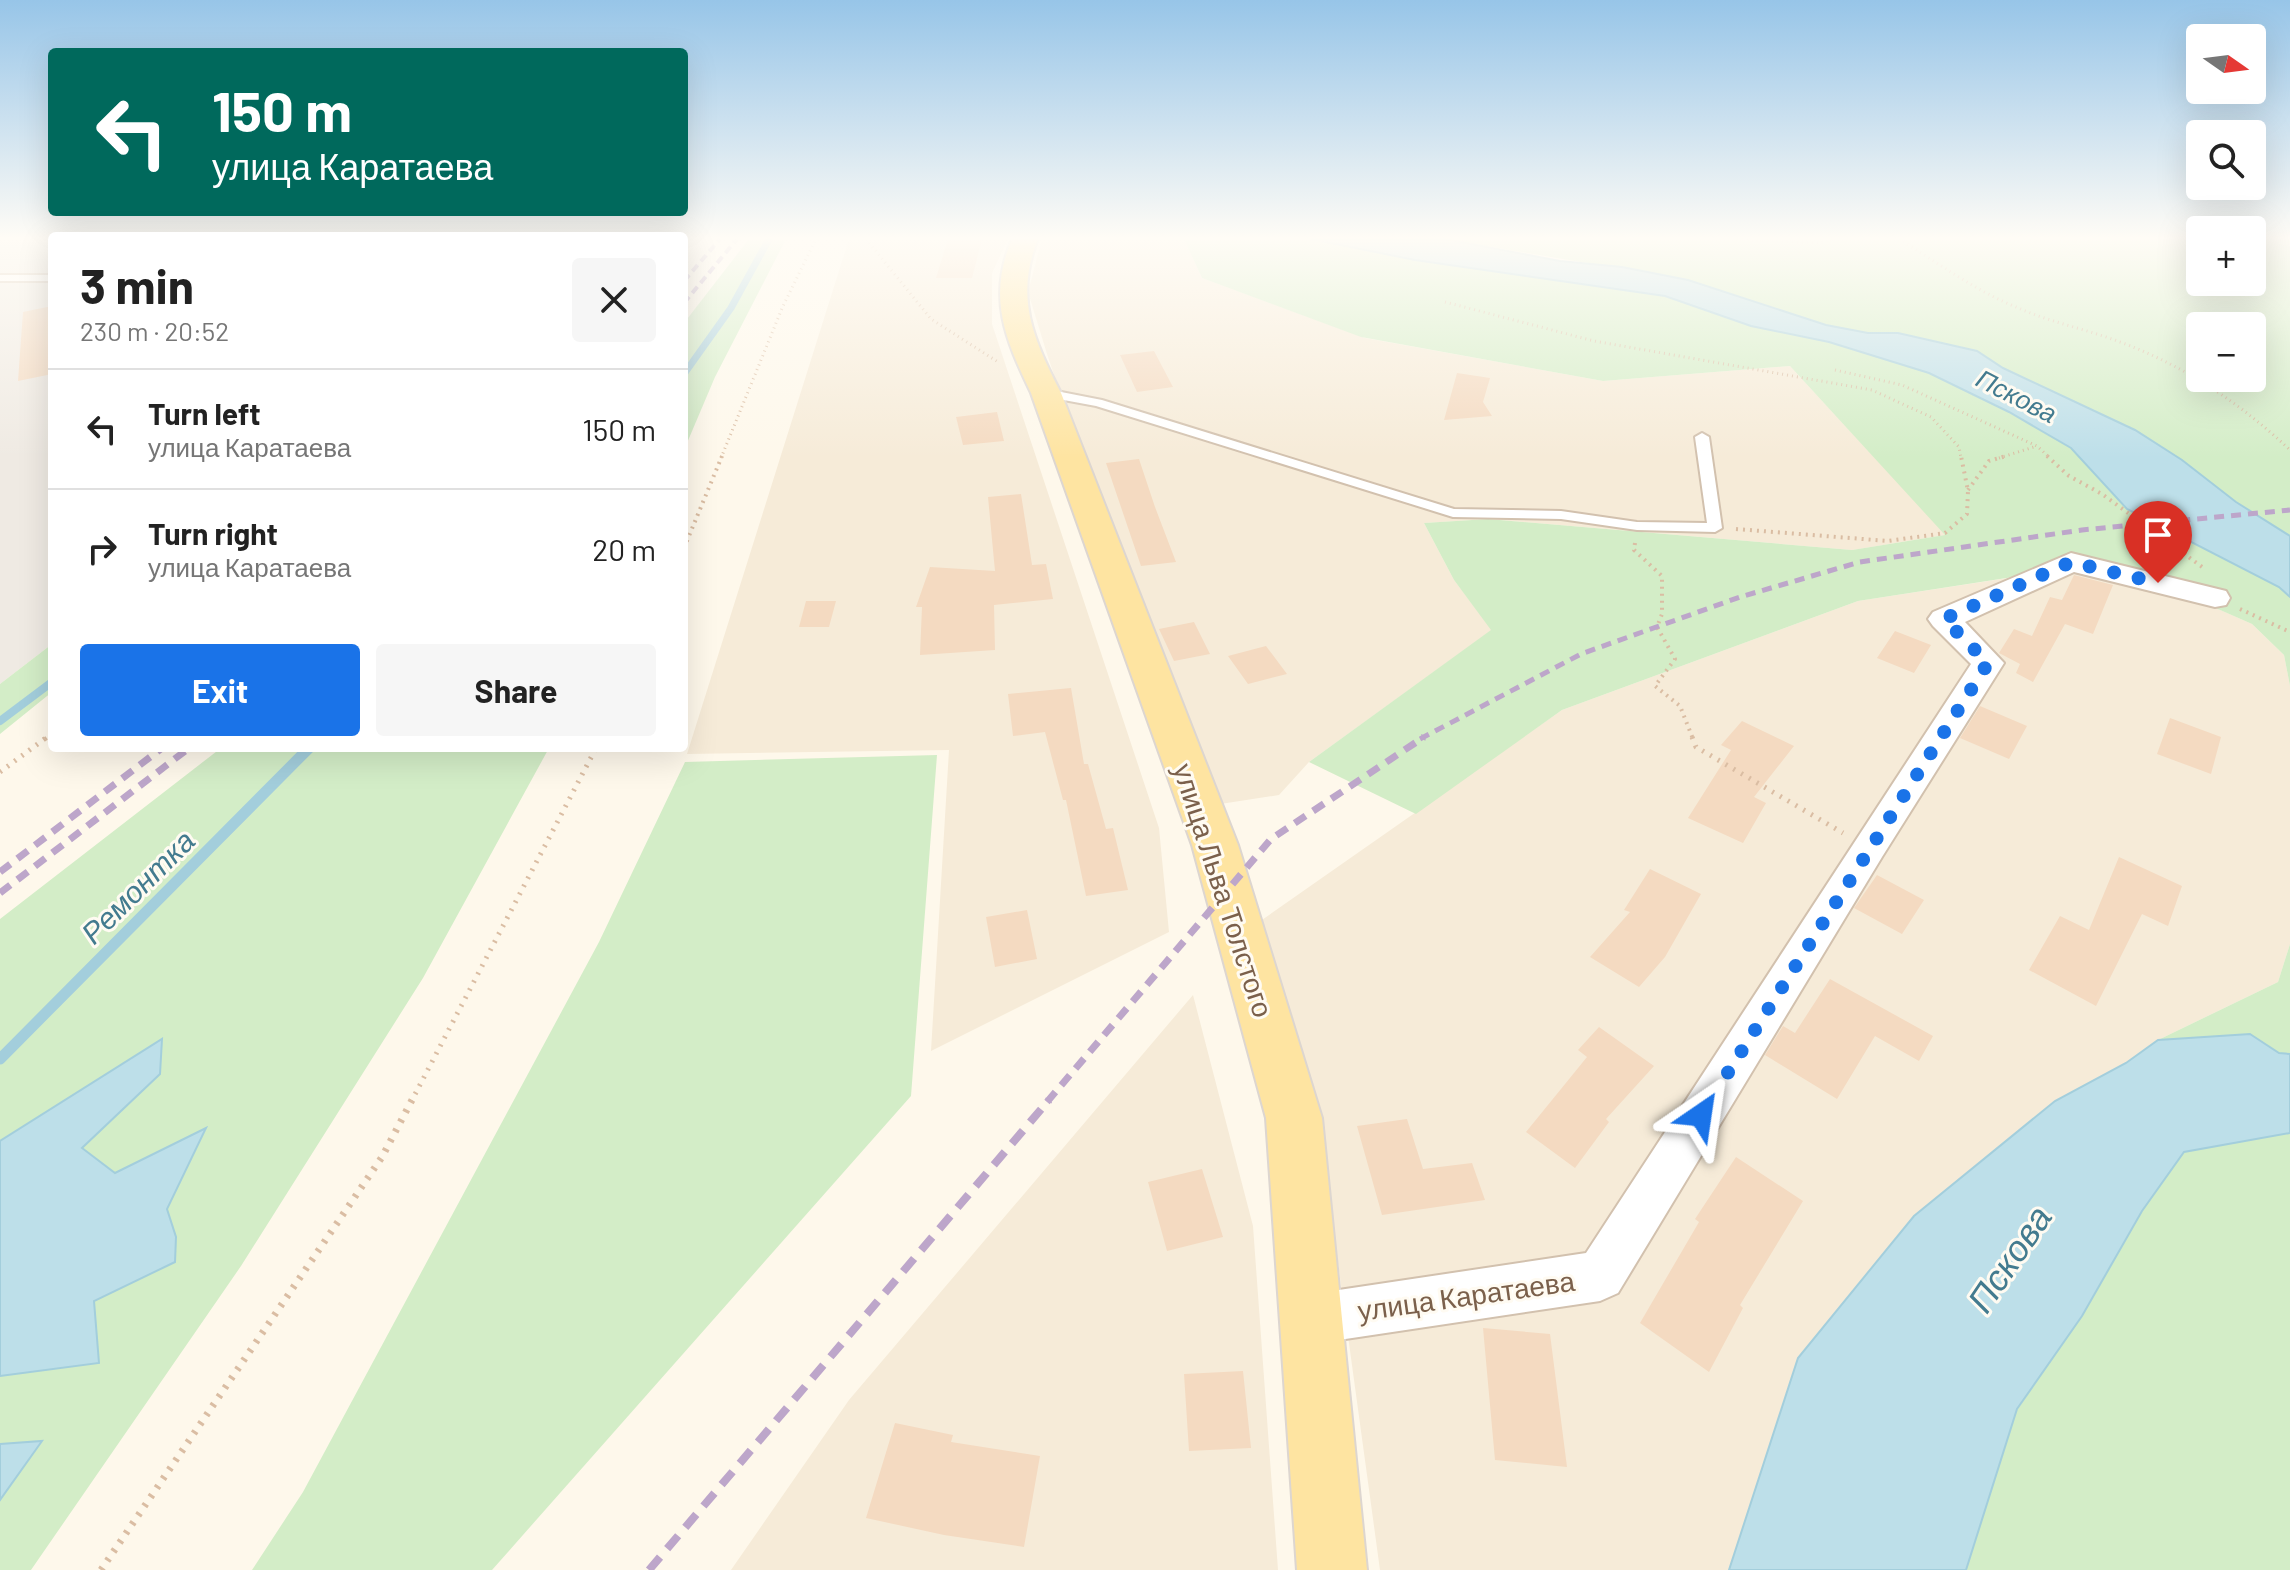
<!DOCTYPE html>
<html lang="en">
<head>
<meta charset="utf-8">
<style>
  :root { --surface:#fff; --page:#f6f6f6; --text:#222; --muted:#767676; --line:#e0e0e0; --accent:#1a73e8 }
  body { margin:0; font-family:Barlow,sans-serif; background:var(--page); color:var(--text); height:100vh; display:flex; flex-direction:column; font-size:30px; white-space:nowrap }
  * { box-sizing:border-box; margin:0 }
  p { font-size:26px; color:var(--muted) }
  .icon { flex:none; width:44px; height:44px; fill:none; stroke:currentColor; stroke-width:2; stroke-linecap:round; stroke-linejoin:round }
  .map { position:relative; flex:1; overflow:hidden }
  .panel { position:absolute; left:48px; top:232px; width:640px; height:520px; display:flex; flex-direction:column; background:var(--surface); border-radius:8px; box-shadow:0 8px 32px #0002 }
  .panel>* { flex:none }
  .top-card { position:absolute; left:48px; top:48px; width:640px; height:168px; border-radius:8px; box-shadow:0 8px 32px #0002; background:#00695c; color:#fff; overflow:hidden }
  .needle { width:52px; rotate:104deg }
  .fabs { position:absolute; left:2186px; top:24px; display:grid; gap:16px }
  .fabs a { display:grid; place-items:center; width:80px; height:80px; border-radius:8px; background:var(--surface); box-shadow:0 8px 32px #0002; font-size:40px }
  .pin { position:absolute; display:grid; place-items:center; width:68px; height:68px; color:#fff; margin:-82px -34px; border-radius:50% 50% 50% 0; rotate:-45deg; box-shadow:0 0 8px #0007 }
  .pin .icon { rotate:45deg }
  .me { position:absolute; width:88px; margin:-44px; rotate:32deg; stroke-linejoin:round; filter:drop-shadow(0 0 6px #0008) }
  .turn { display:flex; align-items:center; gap:28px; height:168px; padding:0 32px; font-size:36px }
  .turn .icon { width:104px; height:104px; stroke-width:2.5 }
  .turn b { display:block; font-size:56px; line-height:68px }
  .round { display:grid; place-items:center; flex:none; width:84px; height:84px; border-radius:8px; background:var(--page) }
  .headline { display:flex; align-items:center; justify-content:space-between; height:136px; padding:0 32px }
  h1 { font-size:48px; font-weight:700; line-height:60px }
  .cta { display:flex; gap:16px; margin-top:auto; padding:16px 32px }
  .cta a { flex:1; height:92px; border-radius:8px; background:var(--accent); color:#fff; font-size:32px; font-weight:700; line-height:92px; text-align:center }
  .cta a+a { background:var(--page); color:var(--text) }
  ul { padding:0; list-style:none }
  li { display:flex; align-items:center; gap:24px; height:120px; padding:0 32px; border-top:2px solid var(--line) }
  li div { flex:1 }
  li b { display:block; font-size:30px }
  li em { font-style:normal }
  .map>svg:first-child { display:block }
  .residential { fill:#f6ebd8 }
  .industrial { fill:#efeae3 }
  .green { fill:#d3edc7; fill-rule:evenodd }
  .water { fill:#bddfe9; stroke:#a3cedc; stroke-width:2 }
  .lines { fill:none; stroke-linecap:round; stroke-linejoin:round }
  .stream-far2 { stroke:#a3cedc; stroke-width:7 }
  .stream-far1 { stroke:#a3cedc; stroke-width:8 }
  .stream { stroke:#a3cedc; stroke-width:11 }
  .building { fill:#f4dac1 }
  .lane-casing { stroke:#d2c1ae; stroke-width:4 }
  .street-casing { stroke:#d2c1ae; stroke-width:4 }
  .primary-casing { stroke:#ddd6d0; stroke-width:4 }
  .path-far3 { stroke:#dabda3; stroke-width:3; stroke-dasharray:1 4; stroke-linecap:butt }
  .path-far2 { stroke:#dabda3; stroke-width:4; stroke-dasharray:2 5; stroke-linecap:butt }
  .path-far1 { stroke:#dabda3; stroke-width:5; stroke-dasharray:2 7; stroke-linecap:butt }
  .path { stroke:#dabda3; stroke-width:7; stroke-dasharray:3 8; stroke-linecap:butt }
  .lane { fill:#fff; fill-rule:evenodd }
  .street { fill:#fff; fill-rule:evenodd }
  .primary { fill:#fee4a1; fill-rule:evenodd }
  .rail-far3 { stroke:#bda6ca; stroke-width:4; stroke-dasharray:8 5; stroke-linecap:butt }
  .rail-far2 { stroke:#bda6ca; stroke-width:5; stroke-dasharray:10 7; stroke-linecap:butt }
  .rail-far1 { stroke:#bda6ca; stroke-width:7; stroke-dasharray:13 9; stroke-linecap:butt }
  .rail { stroke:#bda6ca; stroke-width:8; stroke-dasharray:17 11; stroke-linecap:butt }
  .route { stroke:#1a73e8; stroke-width:14; stroke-dasharray:0 25.2 }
  .labels { text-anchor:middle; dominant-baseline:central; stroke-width:6; stroke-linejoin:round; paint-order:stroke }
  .far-water-label { font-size:26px; font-style:italic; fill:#437b8f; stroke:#fffbf2 }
  .street-label { font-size:28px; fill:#7b604b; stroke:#fffbf2 }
  .water-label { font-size:30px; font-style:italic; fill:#437b8f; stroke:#fffbf2 }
  .near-water-label { font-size:36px; font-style:italic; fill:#437b8f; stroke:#fffbf2 }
</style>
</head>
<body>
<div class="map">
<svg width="2290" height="1570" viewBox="0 0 2290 1570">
  <rect width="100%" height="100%" fill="#fef8eb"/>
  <path class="residential" d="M 849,239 L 1008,239 L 992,273 L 992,324 L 1159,828 L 1169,932 L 931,1051 L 949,750 L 687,754 Z
    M 1042,239 L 1184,239 L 1202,278 L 1365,338 L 1603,381 L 1790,366 L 1946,535 L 1852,550 L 1488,519 L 1424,523 L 1454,580 L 1492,630 L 1309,762 L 1279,795 L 1214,805 L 1073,431 L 1047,354 L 1028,292 Z
    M 2112,562 L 2252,624 L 2284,655 L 2290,686 L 2290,944 L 2278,982 L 2158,1040 L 2126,1063 L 1798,1358 L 1729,1570 L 1380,1570 L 1319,1124 L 1259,922 L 1562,710 L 1858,601 Z
    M 1193,995 L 1253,1226 L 1278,1570 L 731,1570 L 849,1400 Z"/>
  <path class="industrial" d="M 0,239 L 52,239 L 52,644 L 0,684 Z"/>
  <path class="green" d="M 749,239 L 786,239 L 715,377 L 684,450 L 684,323 Z
    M 1184,239 L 1311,239 L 1415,260 L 1665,296 L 1751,326 L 1829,342 L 1929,373 L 2009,412 L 2071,448 L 2127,509 L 2279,587 L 2290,597 L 2290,686 L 2284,655 L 2252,624 L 2111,562 L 1858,601 L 1562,710 L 1416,814 L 1309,762 L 1491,630 L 1454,580 L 1424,523 L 1488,519 L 1852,550 L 1945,535 L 1790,366 L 1603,381 L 1361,337 L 1202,278 Z
    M 1445,239 L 2200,239 L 2200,282 L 2252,282 L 2252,239 L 2290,239 L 2290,536 L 2236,502 L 2182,460 L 2135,430 L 2003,368 L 1977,351 L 1898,333 L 1868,333 L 1826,325 L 1687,280 ZM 2200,326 L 2252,326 L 2252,378 L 2200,378 Z
    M 52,644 L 52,692 L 0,734 L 0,684 Z
    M 221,748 L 549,748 L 423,978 L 241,1266 L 31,1570 L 0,1570 L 0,1500 L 41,1442 L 0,1444 L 0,1376 L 98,1363 L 94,1301 L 175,1262 L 176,1237 L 167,1209 L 206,1129 L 115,1173 L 81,1148 L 160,1074 L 162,1040 L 0,1141 L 0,919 Z
    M 937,755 L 911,1096 L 492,1570 L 252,1570 L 303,1492 L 599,942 L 685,762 Z
    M 2290,944 L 2290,1054 L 2279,1053 L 2250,1034 L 2158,1040 L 2278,982 Z
    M 2290,1133 L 2290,1570 L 1966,1570 L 2017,1410 L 2082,1316 L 2142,1211 L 2185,1151 Z"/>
  <path class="water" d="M 1311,239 L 1445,239 L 1560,261 L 1622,267 L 1688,280 L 1826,325 L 1868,333 L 1898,333 L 1977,351 L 2003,368 L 2135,430 L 2182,460 L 2236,502 L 2290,536 L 2290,597 L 2279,587 L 2127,509 L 2071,448 L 2009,412 L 1929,373 L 1829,342 L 1751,326 L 1665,296 L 1415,260 Z
    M 2250,1034 L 2279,1053 L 2290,1054 L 2290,1133 L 2184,1152 L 2142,1211 L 2082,1316 L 2017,1409 L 1966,1570 L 1729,1570 L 1798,1358 L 1914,1216 L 2055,1101 L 2126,1063 L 2158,1040 Z
    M 162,1039 L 160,1074 L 82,1148 L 115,1173 L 206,1128 L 167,1209 L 176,1237 L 175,1262 L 94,1301 L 99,1363 L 0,1376 L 0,1141 Z
    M 42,1441 L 0,1500 L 0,1444 Z"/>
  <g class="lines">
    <path class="stream-far2" d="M 684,374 L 731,308 L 769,239"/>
    <path class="stream-far1" d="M 0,721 L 52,682"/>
    <path class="stream" d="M 0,1059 L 309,748"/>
  </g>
  <path class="building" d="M 948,239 L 982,239 L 972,278 L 936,278 Z
    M 52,306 L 52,374 L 18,381 L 23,312 Z
    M 1154,351 L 1173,387 L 1137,392 L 1120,355 Z
    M 1457,373 L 1490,378 L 1483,402 L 1492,416 L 1444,420 Z
    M 997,412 L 1004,441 L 963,445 L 956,417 Z
    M 1139,459 L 1155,507 L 1176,562 L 1141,566 L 1106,463 Z
    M 1021,494 L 1032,565 L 1046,564 L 1053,599 L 994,605 L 995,650 L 920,655 L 922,607 L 916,607 L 930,567 L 995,571 L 988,497 Z
    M 2074,575 L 2113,585 L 2093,634 L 2065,624 L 2033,682 L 2016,673 L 2020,664 L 1999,653 L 2014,629 L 2032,636 L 2050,597 L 2062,600 Z
    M 806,601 L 836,601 L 829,627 L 799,627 Z
    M 1194,622 L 1210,654 L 1174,661 L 1159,629 Z
    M 1895,631 L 1931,645 L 1914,673 L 1877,658 Z
    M 1266,646 L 1287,674 L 1248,684 L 1228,656 Z
    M 1071,688 L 1084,764 L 1088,764 L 1106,829 L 1113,828 L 1128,890 L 1086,896 L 1066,800 L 1063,800 L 1045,732 L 1013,736 L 1008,694 Z
    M 1980,706 L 2027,726 L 2009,759 L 1960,738 Z
    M 2170,718 L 2221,737 L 2211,774 L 2157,754 Z
    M 1742,721 L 1794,746 L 1754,797 L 1766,803 L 1743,843 L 1688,818 L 1731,750 L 1721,745 Z
    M 2119,857 L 2182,886 L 2168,926 L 2142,914 L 2096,1006 L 2029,970 L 2060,916 L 2089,930 Z
    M 1650,869 L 1701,894 L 1665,957 L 1639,987 L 1590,957 L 1630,912 L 1624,910 Z
    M 1877,875 L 1924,900 L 1902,934 L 1854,908 Z
    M 1027,910 L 1037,959 L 995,967 L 986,917 Z
    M 1830,979 L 1933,1036 L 1919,1061 L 1875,1036 L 1837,1099 L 1765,1055 L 1783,1026 L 1795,1033 Z
    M 1599,1027 L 1654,1066 L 1606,1119 L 1609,1122 L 1575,1168 L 1526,1132 L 1587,1057 L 1578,1050 Z
    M 1407,1119 L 1423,1169 L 1472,1163 L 1485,1200 L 1382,1215 L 1357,1126 Z
    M 1736,1157 L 1803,1201 L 1740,1305 L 1743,1308 L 1709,1372 L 1640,1323 L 1699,1222 L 1695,1219 Z
    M 1202,1169 L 1223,1237 L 1167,1251 L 1148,1182 Z
    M 1483,1328 L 1550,1334 L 1567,1467 L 1495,1460 Z
    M 1243,1371 L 1251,1448 L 1189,1451 L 1184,1374 Z
    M 895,1423 L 953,1435 L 951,1442 L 1040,1456 L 1024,1547 L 944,1535 L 866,1518 Z"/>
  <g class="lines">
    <g class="lane-casing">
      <path id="lane" d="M 0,275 L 52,275 L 52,281 L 0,281 Z
        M 1046,389 L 1102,400 L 1454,509 L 1561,511 L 1637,522 L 1707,523 L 1695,437 L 1702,433 L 1709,437 L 1722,528 L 1715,532 L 1637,530 L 1561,519 L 1453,517 L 1096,406 L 1042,396 L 1040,393 Z"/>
    </g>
    <g class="street-casing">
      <path id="street" d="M 2071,553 L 2226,591 L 2230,598 L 2226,605 L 2215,607 L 2074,572 L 1965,622 L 2004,663 L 1882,857 L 1618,1293 L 1600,1301 L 1312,1344 L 1294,1337 L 1287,1319 L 1294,1301 L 1312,1294 L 1586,1253 L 1971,664 L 1933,626 L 1928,619 L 1933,612 Z"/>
    </g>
    <g class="primary-casing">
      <path id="primary" d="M 1012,239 L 1038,239 C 1014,298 1034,340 1061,393 L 1238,845 L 1322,1118 L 1367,1570 L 1297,1570 L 1266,1118 L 1192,845 L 1031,393 C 1005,339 987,297 1012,239 Z"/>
    </g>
    <path class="path-far3" d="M 866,239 L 931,319 L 998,362
      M 1732,239 L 1820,243 L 1832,239
      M 1899,239 C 1937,262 1974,290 2016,307 C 2049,322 2086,329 2120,342 C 2185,366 2240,403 2290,450
      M 1445,302 L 1594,341 L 1872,390 L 1931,417 L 1959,447 L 1961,458
      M 1835,370 L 1902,385 L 2037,446 L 2050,458
      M 721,458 L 783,306 L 816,239
      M 1999,458 L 2037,446"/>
    <path class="path-far2" d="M 2047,456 L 2069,476 L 2102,494 L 2205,569
      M 1968,490 L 1989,461 L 2006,456
      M 1736,529 L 1888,541 L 1945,533 L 1967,514 L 1968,491 L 1961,456
      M 1635,543 L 1634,550 L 1662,576 L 1662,614 L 1657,627 L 1675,659 L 1655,686 L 1680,706 L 1693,739
      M 684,548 L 722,456
      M 2240,609 L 2290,632
      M 45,739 L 52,734"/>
    <path class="path-far1" d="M 1692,737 L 1696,747 L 1843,833
      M 0,772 L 47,737
      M 411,1102 L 596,748"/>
    <path class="path" d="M 101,1570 L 382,1157 L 412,1100"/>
    <use href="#lane" class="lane"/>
    <use href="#street" class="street"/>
    <use href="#primary" class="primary"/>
    <path class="rail-far3" d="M 684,281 L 720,239
      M 684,303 L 737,239"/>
    <path class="rail-far2" d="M 1420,739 L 1581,654 L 1740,597 L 1860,562 L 2082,530 L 2290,510"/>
    <path class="rail-far1" d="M 0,872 L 162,748
      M 0,893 L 189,748
      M 1047,1102 L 1271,839 L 1424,737"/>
    <path class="rail" d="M 649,1570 L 1049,1100"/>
  </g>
  <linearGradient id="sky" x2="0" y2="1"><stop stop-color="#97c5e8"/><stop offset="0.52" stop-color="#fffcf6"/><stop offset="1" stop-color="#fffcf6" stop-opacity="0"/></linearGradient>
  <rect width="2290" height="458" fill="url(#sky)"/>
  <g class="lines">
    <path class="route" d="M 1701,1115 L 1988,663 L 1944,619 L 2071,562 L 2158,583"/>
  </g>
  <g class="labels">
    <g class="far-water-label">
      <text transform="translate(2017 395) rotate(27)">Пскова</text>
    </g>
    <g class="street-label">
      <text transform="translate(1224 890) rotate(72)">улица Льва Толстого</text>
      <text transform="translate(1466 1295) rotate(-8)">улица Каратаева</text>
    </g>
    <g class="water-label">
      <text transform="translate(137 886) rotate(-45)">Ремонтка</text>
    </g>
    <g class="near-water-label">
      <text transform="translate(2008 1258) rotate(-56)">Пскова</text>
    </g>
  </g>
</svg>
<div class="fabs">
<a><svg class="needle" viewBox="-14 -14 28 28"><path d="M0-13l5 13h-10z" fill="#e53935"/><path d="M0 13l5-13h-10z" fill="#767676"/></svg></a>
<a><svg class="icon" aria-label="search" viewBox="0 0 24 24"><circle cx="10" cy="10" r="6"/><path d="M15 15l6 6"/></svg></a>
<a>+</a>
<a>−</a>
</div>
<div class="pin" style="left:2158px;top:583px;background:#d93025"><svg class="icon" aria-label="arrive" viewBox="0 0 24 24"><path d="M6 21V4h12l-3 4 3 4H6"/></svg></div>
<svg class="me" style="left:1701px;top:1115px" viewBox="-20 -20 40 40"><path d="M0-17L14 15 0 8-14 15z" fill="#1a73e8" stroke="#fff" stroke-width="4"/></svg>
<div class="top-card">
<div class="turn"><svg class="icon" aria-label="left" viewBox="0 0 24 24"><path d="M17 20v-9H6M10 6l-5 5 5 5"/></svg><div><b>150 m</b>улица Каратаева</div></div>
</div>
<section class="panel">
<div class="headline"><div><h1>3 min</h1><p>230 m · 20:52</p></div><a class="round"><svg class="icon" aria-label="close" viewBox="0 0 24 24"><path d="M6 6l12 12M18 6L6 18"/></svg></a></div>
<ul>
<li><svg class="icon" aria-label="left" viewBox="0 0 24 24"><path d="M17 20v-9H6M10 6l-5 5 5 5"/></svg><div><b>Turn left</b><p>улица Каратаева</p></div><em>150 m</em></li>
<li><svg class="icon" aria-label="right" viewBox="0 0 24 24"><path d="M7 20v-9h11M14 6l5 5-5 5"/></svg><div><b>Turn right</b><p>улица Каратаева</p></div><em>20 m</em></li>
</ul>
<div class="cta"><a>Exit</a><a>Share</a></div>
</section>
</div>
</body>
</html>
